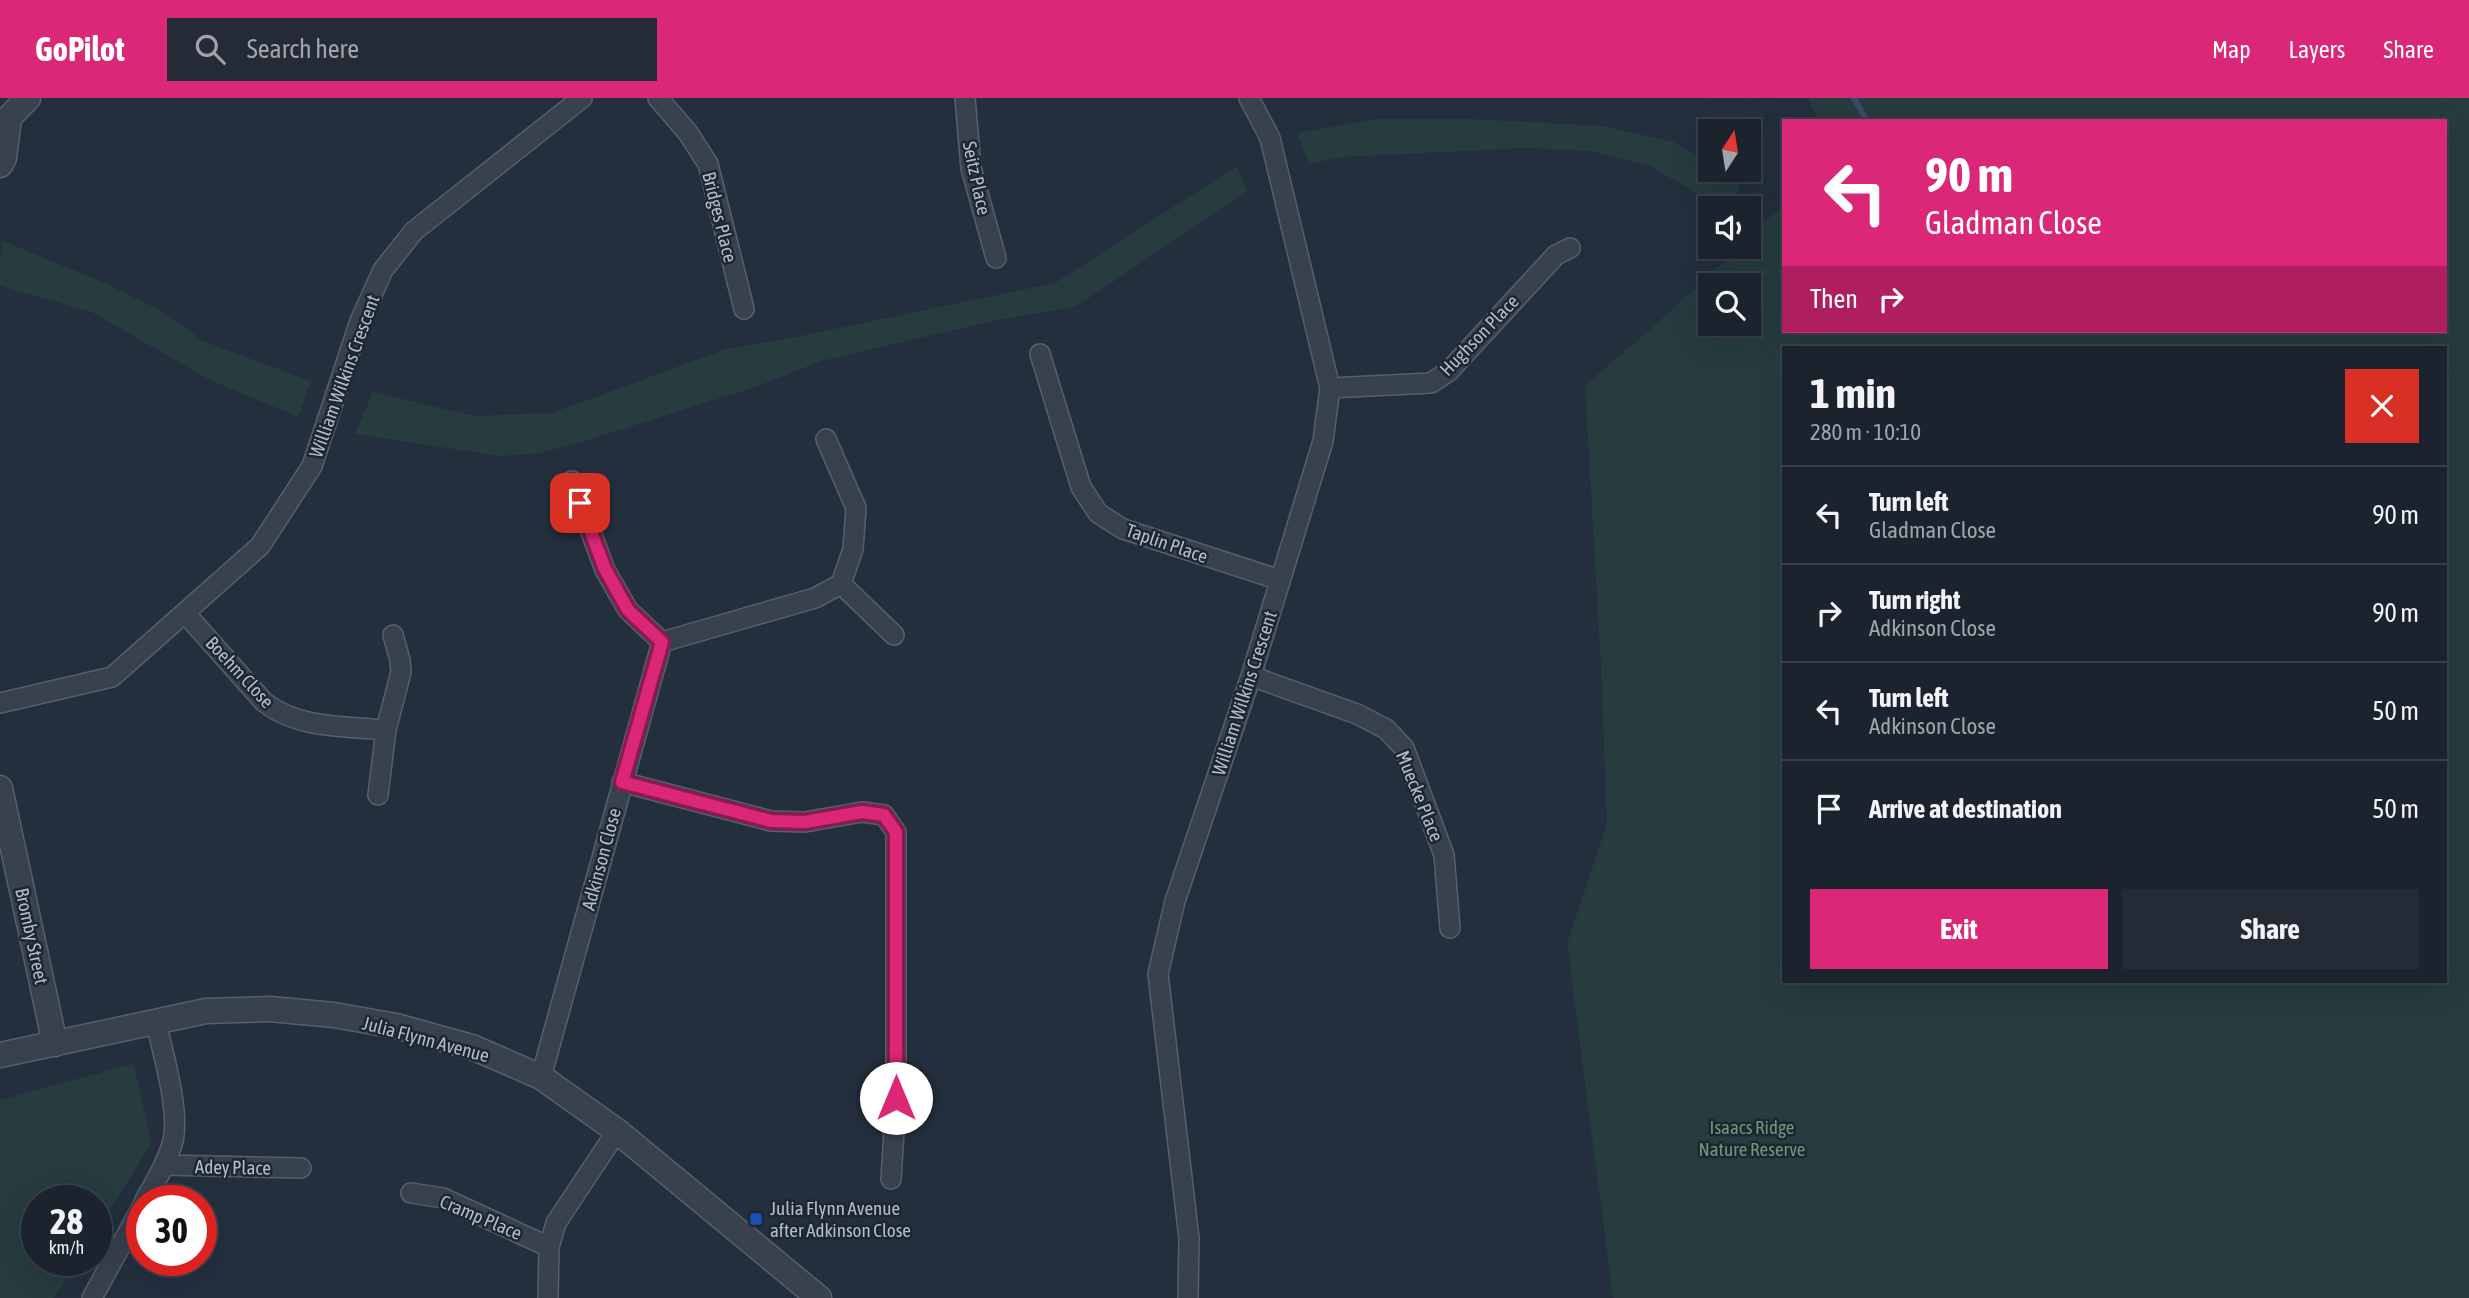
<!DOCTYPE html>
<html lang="en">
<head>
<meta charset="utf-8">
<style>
  :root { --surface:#1b232e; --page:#242b36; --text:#f1f3f6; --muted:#a0a4aa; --line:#39404a; --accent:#db2777 }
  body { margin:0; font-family:"Asap Condensed",sans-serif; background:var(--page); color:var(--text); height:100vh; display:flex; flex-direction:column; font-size:26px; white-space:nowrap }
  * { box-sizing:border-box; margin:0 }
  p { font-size:23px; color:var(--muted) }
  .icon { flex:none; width:38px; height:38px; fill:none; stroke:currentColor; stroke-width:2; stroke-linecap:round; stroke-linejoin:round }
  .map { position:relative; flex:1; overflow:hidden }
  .side { position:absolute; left:1782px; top:248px; width:665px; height:637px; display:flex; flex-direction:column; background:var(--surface); border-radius:0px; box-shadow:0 7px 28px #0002,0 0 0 2px var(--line) }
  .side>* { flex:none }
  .hud { position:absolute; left:1782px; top:21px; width:665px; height:214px; border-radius:0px; box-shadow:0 7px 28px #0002,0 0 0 2px var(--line); background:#db2777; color:#fff; overflow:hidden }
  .needle { width:46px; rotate:12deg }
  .buttons { position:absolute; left:1698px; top:21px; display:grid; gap:14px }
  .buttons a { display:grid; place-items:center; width:63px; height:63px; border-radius:0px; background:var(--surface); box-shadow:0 7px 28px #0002,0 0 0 2px var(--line); font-size:35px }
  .speed { position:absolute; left:21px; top:1087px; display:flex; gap:14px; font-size:35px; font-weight:700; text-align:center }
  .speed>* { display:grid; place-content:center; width:91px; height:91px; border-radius:50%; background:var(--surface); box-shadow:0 7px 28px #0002,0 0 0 2px var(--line); line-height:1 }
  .speed small { font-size:18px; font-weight:400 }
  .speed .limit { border:10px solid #d22; background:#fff; color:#111 }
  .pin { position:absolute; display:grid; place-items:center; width:60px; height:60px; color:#fff; margin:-30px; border-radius:14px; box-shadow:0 4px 10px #0006 }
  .me { position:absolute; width:77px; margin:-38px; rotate:0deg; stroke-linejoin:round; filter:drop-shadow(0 0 5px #0008) }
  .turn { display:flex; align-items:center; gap:24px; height:147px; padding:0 28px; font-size:32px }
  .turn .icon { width:91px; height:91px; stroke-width:2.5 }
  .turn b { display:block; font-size:49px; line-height:60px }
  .then { display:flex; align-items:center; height:66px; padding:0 28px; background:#0003; gap:14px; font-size:26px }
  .round { display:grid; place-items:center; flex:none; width:74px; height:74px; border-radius:0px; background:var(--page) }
  .head { display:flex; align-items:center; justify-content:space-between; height:119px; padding:0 28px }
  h1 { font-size:42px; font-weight:700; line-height:52px }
  .cta { display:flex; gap:14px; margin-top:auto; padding:14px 28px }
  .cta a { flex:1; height:80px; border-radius:0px; background:var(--accent); color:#fff; font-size:28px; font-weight:700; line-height:80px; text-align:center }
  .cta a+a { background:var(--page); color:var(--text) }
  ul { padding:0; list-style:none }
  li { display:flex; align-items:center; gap:21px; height:98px; padding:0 28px; border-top:2px solid var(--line) }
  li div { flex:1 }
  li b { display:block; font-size:26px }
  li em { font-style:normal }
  header { display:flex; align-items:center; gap:42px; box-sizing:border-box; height:98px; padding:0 35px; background:var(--accent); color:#fff }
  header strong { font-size:33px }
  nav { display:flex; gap:38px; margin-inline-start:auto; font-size:24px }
  .search { width:490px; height:63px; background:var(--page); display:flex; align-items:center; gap:18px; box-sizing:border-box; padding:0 24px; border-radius:0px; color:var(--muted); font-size:26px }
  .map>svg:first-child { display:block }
  .green { fill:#263c3f; fill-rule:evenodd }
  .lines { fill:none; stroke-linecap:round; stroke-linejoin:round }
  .stream { stroke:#394c67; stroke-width:6 }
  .minor-casing { stroke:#565f6c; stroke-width:22 }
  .tertiary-casing { stroke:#565f6c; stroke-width:27 }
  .minor { stroke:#38414e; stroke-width:19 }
  .tertiary { stroke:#38414e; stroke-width:24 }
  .route-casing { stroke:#8e194d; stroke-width:18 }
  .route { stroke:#db2777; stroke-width:12 }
  .transit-dot { fill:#1a4fb4; stroke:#1d2633; stroke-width:2.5 }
  .labels { text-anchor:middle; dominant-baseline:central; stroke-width:5; stroke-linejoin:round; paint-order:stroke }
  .street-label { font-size:19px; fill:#b4bcc9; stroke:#1d2633 }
  .park-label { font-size:19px; fill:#6b9a76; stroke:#1d2633 }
  .poi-label { font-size:19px; fill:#b4bcc9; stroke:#1d2633; text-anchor:start }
</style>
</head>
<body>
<header>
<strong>GoPilot</strong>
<div class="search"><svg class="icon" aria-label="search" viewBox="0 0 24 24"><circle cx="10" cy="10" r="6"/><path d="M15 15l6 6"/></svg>Search here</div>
<nav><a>Map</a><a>Layers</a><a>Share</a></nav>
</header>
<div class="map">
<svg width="2469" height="1200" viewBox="0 0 2469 1200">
  <rect width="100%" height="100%" fill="#242f3e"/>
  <path class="green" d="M 1807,0 L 2469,0 L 2469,1200 L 1613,1200 L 1567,846 L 1607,726 L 1601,570 L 1585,288 L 1672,212 L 1739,149 L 1748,149 L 1748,140 L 1783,107 L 1783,233 L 2445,233 L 2445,23 L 1820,23 ZM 1748,187 L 1748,226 L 1710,226 L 1710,187 ZM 2445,250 L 2445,884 L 1783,884 L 1783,250 Z
    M 1380,21 L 1471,21 L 1602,28 L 1674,44 L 1710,67 L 1710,72 L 1718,72 L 1740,86 L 1731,110 L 1722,110 L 1650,68 L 1592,53 L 1525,50 L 1342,59 L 1309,66 L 1297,35 Z
    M 1237,68 L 1247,94 L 1077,208 L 993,223 L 821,263 L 761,287 L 582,344 L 540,355 L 500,358 L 355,336 L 373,294 L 474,318 L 552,315 L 726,251 L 786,241 L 1055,185 Z
    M 3,143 L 107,186 L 162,213 L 203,243 L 311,283 L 298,319 L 208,281 L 92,214 L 0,188 L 0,158 Z
    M 133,966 L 152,1045 L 96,1134 L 96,1102 L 37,1102 L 37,1162 L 78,1162 L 54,1200 L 0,1200 L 0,1002 Z"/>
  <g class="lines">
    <path class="stream" d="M 1854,0 L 1867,23"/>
    <g class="minor-casing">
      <path id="minor" d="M 658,0 L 688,35 L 708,66 L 744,211
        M 965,0 L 971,70 L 996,160
        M 1040,256 L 1081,389 L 1098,415 L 1123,431 L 1280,482
        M 1330,290 L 1431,285 L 1449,273 L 1556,157 L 1570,150
        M 572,383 L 605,472 L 628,512 L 662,544 L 815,500 L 841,486 L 853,451 L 856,410 L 826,341
        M 841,486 L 894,537
        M 185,515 L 264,604 C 298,631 345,628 386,632
        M 1251,578 L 1357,616 L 1386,631 L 1404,650 L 1444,757 L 1450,830
        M 0,605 L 112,579 L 260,448 L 312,368 L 360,223 L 383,172 L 414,133 L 582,0
        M 622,684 L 771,723 L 805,724 L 862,714 L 884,717 L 896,734 L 896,1000 L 891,1081
        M 378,697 L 386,632 L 401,574 L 400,562 L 393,537
        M 541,979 L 662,544
        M 164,1067 L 301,1070
        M 411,1095 L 443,1100 L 549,1149
        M 145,1102 C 156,1083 167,1064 173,1043 C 180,1012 163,956 156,924
        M 92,1200 L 142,1109
        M 548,1200 L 549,1149 L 556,1125 L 617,1033
        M 1188,1200 L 1189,1140 L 1158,876 L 1175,803 L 1251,578 L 1323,343 L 1330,290 L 1270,40 L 1249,0"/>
    </g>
    <g class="tertiary-casing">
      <path id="tertiary" d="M 0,29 L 28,0
        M 0,67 L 4,60 L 9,21
        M 0,690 L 55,946
        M 0,957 L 206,913 L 270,911 L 334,917 L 396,928 L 472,949 L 541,979 L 617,1033 L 819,1200"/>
    </g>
    <use href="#minor" class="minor"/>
    <use href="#tertiary" class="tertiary"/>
  </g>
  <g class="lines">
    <g class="route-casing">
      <path id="route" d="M 580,405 L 605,471 L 628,512 L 662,544 L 622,684 L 771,723 L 805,724 L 862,714 L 884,717 L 896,734 L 896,1000"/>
    </g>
    <use href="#route" class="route"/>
  </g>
  <rect class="transit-dot" x="749" y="1114" width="14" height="14" rx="3.5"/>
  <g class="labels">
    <g class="street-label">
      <text transform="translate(977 80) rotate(78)">Seitz Place</text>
      <text transform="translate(720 119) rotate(76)">Bridges Place</text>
      <text transform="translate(1479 237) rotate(-46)">Hughson Place</text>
      <text transform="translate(344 278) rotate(-70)">William Wilkins Crescent</text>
      <text transform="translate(1167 445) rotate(19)">Taplin Place</text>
      <text transform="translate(240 574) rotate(47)">Boehm Close</text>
      <text transform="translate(1244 595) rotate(-72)">William Wilkins Crescent</text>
      <text transform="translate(1420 698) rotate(68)">Muecke Place</text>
      <text transform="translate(601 761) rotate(-75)">Adkinson Close</text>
      <text transform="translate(32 838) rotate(78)">Bromby Street</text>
      <text transform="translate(426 941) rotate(15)">Julia Flynn Avenue</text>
      <text transform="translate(233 1069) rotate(1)">Adey Place</text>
      <text transform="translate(481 1119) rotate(23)">Cramp Place</text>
    </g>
    <g class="park-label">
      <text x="1752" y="1029">Isaacs Ridge<tspan x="1752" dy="22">Nature Reserve</tspan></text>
    </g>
    <g class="poi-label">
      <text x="770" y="1110">Julia Flynn Avenue<tspan x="770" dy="22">after Adkinson Close</tspan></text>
    </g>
  </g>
</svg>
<div class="buttons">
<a><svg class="needle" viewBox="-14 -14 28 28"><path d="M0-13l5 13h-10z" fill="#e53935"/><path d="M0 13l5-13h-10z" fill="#a0a4aa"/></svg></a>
<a><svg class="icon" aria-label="sound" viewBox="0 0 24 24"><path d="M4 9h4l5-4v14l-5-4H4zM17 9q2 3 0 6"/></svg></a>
<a><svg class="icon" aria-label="search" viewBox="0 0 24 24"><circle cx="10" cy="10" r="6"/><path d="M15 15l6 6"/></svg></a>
</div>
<div class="speed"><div>28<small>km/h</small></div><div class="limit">30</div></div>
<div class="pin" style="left:580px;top:405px;background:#d93025"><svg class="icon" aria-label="arrive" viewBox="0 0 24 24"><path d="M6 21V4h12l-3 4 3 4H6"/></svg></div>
<svg class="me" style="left:896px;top:1000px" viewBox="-20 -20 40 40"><circle r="19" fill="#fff"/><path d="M0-13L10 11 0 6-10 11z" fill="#db2777"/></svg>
<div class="hud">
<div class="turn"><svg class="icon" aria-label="left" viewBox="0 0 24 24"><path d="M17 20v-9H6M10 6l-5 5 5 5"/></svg><div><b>90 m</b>Gladman Close</div></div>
<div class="then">Then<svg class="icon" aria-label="right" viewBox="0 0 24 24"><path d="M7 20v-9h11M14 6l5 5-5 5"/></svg></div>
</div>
<section class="side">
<div class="head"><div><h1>1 min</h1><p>280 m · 10:10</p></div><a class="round" style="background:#d93025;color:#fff"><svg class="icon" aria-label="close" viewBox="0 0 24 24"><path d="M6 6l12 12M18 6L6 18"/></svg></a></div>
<ul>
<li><svg class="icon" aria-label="left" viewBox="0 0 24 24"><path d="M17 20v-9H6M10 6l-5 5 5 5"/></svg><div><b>Turn left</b><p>Gladman Close</p></div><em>90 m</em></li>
<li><svg class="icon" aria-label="right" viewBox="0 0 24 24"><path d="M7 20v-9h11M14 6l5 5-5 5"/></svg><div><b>Turn right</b><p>Adkinson Close</p></div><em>90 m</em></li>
<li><svg class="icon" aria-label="left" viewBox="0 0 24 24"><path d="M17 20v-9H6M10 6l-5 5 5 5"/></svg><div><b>Turn left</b><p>Adkinson Close</p></div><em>50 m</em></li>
<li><svg class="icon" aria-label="arrive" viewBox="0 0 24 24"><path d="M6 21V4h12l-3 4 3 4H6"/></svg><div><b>Arrive at destination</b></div><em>50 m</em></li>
</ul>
<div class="cta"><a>Exit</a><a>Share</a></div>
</section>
</div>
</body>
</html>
